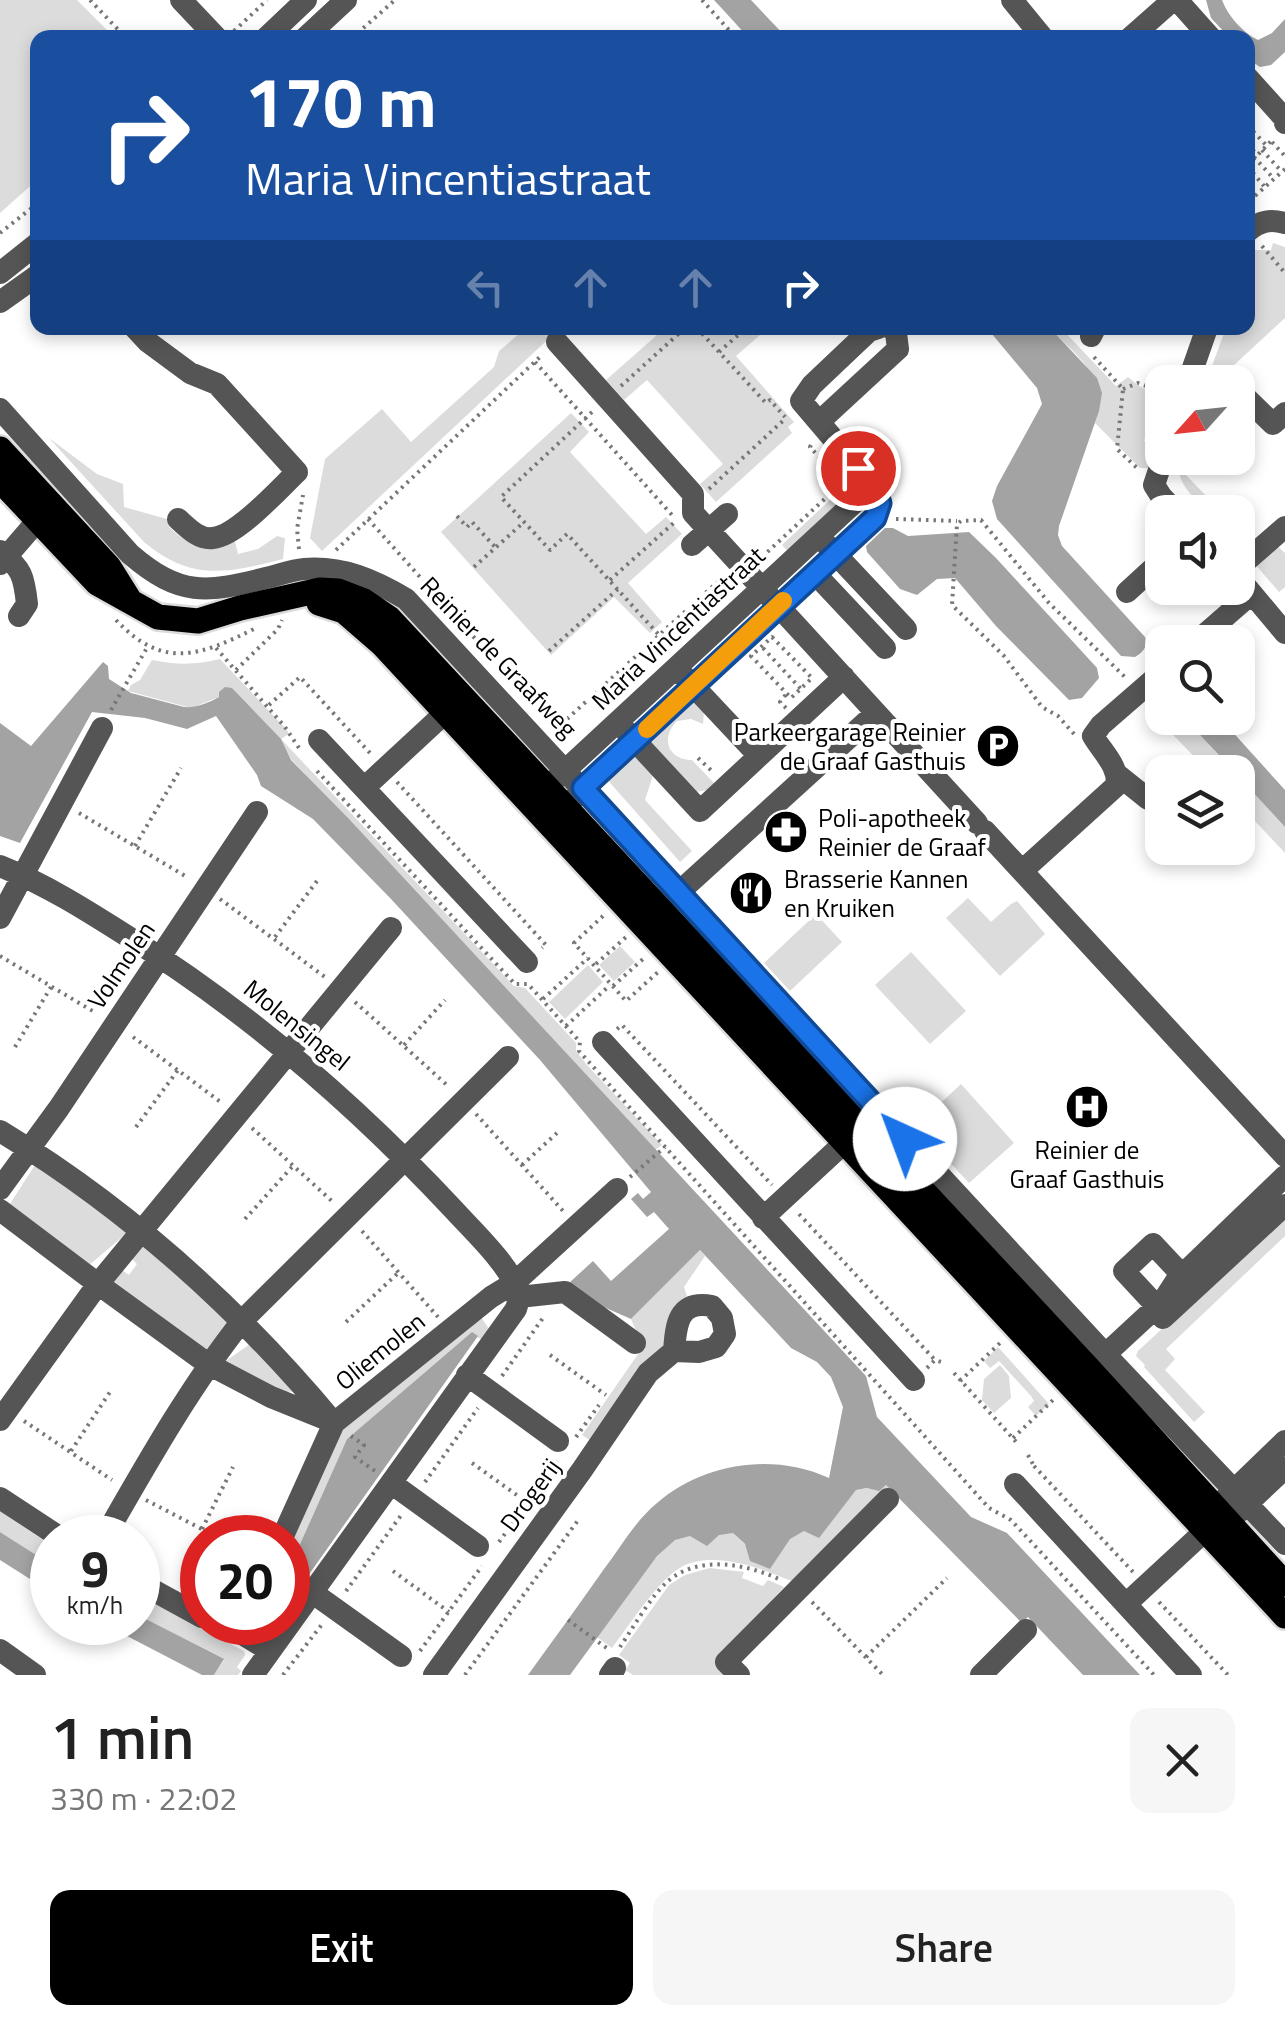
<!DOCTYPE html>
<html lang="en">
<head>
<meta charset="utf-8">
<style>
  :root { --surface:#fff; --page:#f6f6f6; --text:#222; --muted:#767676; --accent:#000 }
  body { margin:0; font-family:"Titillium Web",sans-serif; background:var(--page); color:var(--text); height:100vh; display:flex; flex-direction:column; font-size:38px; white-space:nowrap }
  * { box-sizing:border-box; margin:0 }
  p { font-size:32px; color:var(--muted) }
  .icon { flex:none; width:55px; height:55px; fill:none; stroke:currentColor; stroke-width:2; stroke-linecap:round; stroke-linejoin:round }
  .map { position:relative; height:1675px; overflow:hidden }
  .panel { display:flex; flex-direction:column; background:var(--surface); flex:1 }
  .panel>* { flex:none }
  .banner { position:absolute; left:30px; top:30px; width:1225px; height:305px; border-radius:20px; box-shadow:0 5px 15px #0003; background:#1a4fa0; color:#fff; overflow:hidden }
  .needle { width:65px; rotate:243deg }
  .tools { position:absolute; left:1145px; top:365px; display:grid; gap:20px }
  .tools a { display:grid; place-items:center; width:110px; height:110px; border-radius:20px; background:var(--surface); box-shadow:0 5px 15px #0003; font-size:50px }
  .speed { position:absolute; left:30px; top:1515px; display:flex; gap:20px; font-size:50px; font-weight:700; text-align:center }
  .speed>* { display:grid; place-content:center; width:130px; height:130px; border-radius:50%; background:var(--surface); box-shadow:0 5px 15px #0003; line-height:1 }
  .speed small { font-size:25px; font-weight:400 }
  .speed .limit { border:15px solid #d22; background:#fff; color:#111 }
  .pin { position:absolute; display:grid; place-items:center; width:85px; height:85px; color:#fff; margin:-42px; border:5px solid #fff; border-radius:50%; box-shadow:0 2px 10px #0007 }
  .me { position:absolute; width:110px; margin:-55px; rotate:317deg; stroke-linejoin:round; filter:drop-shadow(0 0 8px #0008) }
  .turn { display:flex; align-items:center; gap:35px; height:210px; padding:0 50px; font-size:45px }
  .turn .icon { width:130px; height:130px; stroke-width:2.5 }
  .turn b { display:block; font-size:70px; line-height:85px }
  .lanes { display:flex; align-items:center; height:95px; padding:0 50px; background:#0003; justify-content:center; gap:50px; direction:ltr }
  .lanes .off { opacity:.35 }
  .round { display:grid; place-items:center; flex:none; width:105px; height:105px; border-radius:20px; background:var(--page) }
  .overview { display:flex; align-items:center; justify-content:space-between; height:170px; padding:0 50px }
  h1 { font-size:60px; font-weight:600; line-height:75px }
  .cta { display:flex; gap:20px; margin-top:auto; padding:20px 50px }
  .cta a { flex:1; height:115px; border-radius:20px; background:var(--accent); color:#fff; font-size:40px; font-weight:600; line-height:115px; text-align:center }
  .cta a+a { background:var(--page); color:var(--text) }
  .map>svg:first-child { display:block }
  .green { fill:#dcdcdc }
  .water { fill:#a3a3a3 }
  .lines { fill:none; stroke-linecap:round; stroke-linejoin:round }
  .major-casing { stroke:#dbdbdb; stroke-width:30 }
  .path { stroke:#777; stroke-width:4; stroke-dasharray:2.5 5; stroke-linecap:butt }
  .minor { stroke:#555; stroke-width:22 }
  .major { stroke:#000; stroke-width:25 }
  .route-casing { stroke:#114b97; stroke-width:25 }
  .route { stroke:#1a73e8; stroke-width:18 }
  .slow { stroke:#f59e0b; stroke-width:18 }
  .labels { text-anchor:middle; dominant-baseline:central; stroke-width:8; stroke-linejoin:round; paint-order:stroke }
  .street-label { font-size:25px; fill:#000; stroke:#fff }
  .poi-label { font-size:25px; fill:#000; stroke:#fff; text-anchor:start }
</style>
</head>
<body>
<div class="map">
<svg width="1285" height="1675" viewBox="0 0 1285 1675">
  <rect width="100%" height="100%" fill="#fff"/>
  <path class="green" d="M 0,0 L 77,0 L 114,37 L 38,38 L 37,180 L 0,213 Z
    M 1273,243 L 1285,247 L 1285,318 L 1220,378 L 1224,382 L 1206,382 L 1226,328 L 1248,328 L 1248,268 L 1254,250 L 1271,250 Z
    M 526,328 L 560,328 L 322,551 L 310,538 L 325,459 L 382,409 L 411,442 L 494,367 L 499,351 Z
    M 665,328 L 768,328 L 736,356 L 794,422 L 788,427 L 792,433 L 716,502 L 700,484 L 723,464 L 647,380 L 624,400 L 606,380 Z
    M 1050,328 L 1061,328 L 1116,386 L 1128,377 L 1139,386 L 1159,396 L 1144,441 L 1156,445 L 1148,468 L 1140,468 L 1095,423 C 1110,377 1078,358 1050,328 Z
    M 571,413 L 589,432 L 570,452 L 646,534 L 666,517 L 682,534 L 628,583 L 662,622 L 650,633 L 614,597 L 551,655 L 441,532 Z
    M 49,438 L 97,474 L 123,484 L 124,507 L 174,521 L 169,527 C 189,546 209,554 235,541 L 238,554 L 258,549 L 277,536 L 285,538 L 283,559 C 227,573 192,582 144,542 Z
    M 1179,458 L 1204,458 L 1186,475 L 1214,504 L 1218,501 L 1228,512 L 1208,512 C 1192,495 1175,483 1179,458 Z
    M 849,482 L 851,491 L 791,555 L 782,545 Z
    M 1275,544 L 1285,553 L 1285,587 L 1279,592 L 1254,563 Z
    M 220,659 L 287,730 L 289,734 L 281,739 L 514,986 L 525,988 L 576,1043 L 576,1051 L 587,1065 L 662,1145 L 655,1150 L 291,759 L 280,739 L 219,697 L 191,708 L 128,691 L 131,685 L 140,680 L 152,660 C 177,665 196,665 220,659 Z
    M 1162,695 L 1162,718 L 1184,718 L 1235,772 L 1209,772 L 1148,709 Z
    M 694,702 L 704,710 L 703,724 L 691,719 L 677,721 C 660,738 668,760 692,760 L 714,783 L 707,790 L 696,792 L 646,739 L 685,704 Z
    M 632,755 L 654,772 L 645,800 L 692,851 L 680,862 L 604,776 Z
    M 1238,776 L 1285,827 L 1285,853 L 1238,803 Z
    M 968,898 L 991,922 L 1011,904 L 1017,901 L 1045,934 L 1000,976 L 946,918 Z
    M 816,914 L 842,942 L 790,991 L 764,963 Z
    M 620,946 L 635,962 L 614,981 L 599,965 Z
    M 911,952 L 966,1011 L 930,1044 L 875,985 Z
    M 588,965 L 603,982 L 565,1019 L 549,1002 Z
    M 961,1084 L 1014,1143 L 969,1183 L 916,1126 Z
    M 35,1165 L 133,1228 L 88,1266 L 6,1210 Z
    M 1285,1215 L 1285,1236 L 1166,1349 L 1175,1359 L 1165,1370 L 1205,1412 L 1194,1422 L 1144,1367 L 1145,1365 L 1136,1356 L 1138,1351 Z
    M 145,1239 L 232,1318 L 206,1358 L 111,1284 L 122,1270 L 129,1275 L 137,1264 L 131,1258 Z
    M 700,1250 L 705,1256 L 684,1287 L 689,1302 L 665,1345 L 594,1443 L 582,1435 L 643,1347 L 631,1319 Z
    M 481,1317 L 489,1329 L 482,1340 L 471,1333 L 347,1439 L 288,1571 L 288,1542 L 340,1430 Z
    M 253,1342 L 300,1391 L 271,1393 L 220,1365 Z
    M 998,1347 L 1049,1404 L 1036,1416 L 1028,1407 L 1034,1401 L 1031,1396 L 999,1361 L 990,1368 L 984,1361 Z
    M 1000,1365 L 1009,1376 L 1011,1398 L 994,1413 L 982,1400 L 984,1379 Z
    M 887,1485 L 892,1490 L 796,1583 C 766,1570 716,1550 683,1566 C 659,1578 629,1626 612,1648 L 597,1637 C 614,1613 652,1550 677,1539 C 694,1533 715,1535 733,1533 L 770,1569 L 789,1539 L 804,1531 L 856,1490 Z
    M 0,1511 L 52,1546 L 52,1565 L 0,1532 Z
    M 710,1568 L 744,1572 L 742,1578 L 763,1586 L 768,1580 L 784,1587 L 723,1653 L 730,1675 L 633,1675 L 625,1670 L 630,1663 L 619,1655 L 669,1585 L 685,1575 Z
    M 138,1596 L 227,1639 L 227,1642 L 244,1651 L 245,1655 L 237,1667 L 241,1671 L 238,1675 L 214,1675 L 224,1660 L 138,1615 Z"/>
  <path class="water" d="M 714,0 L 751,0 L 786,37 L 748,37 Z
    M 1206,0 L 1222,0 C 1228,16 1242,32 1258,40 L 1272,33 L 1285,19 L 1285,52 L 1271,65 L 1260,67 L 1248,59 L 1248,38 L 1229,37 L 1211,18 Z
    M 987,328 L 1050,328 L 1097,378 L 1102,393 L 1099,411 L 1059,526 L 1058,535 L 1062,546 L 1145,637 C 1148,647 1143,652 1135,657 L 1121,656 L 997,519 L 992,501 L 997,486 L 1042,404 L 1037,388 Z
    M 885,528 L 893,528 L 908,536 L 969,532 L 996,558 L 1087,657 L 1097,668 L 1099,678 L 1082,698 L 1069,700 L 996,626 L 955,578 L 937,579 L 917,595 L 900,589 L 867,552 L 866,546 Z
    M 103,662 L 108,666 L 109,679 L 131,693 L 184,707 C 197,708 208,703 219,697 L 219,692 L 225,687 L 232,688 L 281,739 L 291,760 L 349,819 L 866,1376 L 877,1417 L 971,1517 L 1007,1533 L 1140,1675 L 1083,1675 L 1028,1617 L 1022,1623 L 886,1485 L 879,1491 L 867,1488 L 856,1490 L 819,1538 L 804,1531 L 790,1539 L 770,1569 L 750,1561 L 745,1544 L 733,1533 L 719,1535 L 707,1546 L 690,1536 L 675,1540 L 657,1556 L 570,1675 L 528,1675 C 553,1640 579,1605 604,1569 C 621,1547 635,1521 657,1503 C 703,1463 773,1452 829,1478 L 843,1407 L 831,1377 L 817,1362 L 791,1348 L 700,1250 L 631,1319 L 597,1304 L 569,1283 L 593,1261 L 611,1281 L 669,1229 L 654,1212 L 647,1217 L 631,1199 L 638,1193 L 643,1199 L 651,1192 L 540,1060 L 391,899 L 313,819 L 261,786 L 257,775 L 216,716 L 187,729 L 145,718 L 92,712 L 20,843 L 0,836 L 0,723 L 31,746 Z
    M 1184,718 L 1220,718 L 1285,790 L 1285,827 L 1238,776 L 1238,772 L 1235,772 Z
    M 472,1332 L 478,1336 L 288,1604 L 288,1571 L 347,1439 Z
    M 0,1532 L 52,1565 L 52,1593 L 0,1560 Z
    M 138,1615 L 224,1659 L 214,1675 L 202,1675 L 102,1623 L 138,1622 Z"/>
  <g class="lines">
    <g class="major-casing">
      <path id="major" d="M 0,449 L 109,567 L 129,599
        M 0,480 L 97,583 L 158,617 L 198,621 L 240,608 L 320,590 L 338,591 L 364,601 L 389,618 L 1089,1369 L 1285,1584
        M 319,603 L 344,611 L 382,644 L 1285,1616"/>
    </g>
    <path class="path" d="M 90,0 L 126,38
      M 702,0 L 736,38
      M 234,31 L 267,0
      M 352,38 L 395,0
      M 1248,126 L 1267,146
      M 1272,142 L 1285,156
      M 1248,144 L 1257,155
      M 1262,150 L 1282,172
      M 1254,157 L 1274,179
      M 1248,165 L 1272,140
      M 1248,167 L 1264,186
      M 1248,198 L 1256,195 L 1285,169
      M 0,233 L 38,203
      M 1262,246 L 1285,273
      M 697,328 L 766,403 L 770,400 L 785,417
      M 719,352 L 746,328
      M 1094,357 L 1123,389 L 1117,449 L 1137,468
      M 535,362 L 672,515
      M 621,386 L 685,328
      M 1123,389 L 1138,383 L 1162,392
      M 592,412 L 501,497 L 550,550 L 567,534 L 659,635
      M 811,445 L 810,447 L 829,468
      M 709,489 L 786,418
      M 457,516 L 467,527 L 472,522 L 496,548
      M 368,519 L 532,702
      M 896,519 L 957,521
      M 299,549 L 297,529 L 303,495
      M 336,550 L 543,354
      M 762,557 L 843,482
      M 474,567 L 524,522
      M 610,580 L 677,520
      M 720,600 L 732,584
      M 116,620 C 164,671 201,655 256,628
      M 772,637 L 812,678 L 791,698 L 751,656 Z
      M 216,648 L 285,727 L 299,748
      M 763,648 L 801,689
      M 549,651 L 618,589
      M 236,670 L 278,629 L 282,620
      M 269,705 L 300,677 L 370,753
      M 786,708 L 780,702 L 787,693
      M 111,710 L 148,646
      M 556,729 L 723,577
      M 1074,734 L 1058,716 L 1042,707 L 1004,656 L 952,605 L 957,524 L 961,521 L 981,520 L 1049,603 L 1126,678
      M 698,758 L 713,772
      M 317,771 L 515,984 L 528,984 L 580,1042 L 579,1051 L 989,1508 L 1011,1520 L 1154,1675
      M 397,782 L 546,945 L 542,948
      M 79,813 L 187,877
      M 135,846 L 181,768
      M 220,899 L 325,977
      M 603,916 L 574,943 L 626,1001 L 658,972
      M 275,937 L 320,877
      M 0,956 L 96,1013
      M 596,964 L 626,937
      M 613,986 L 643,959
      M 543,999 L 588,958
      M 355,1002 L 448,1086
      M 566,1026 L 610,985
      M 617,1029 L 622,1025 L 772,1185
      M 133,1037 L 222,1103
      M 404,1045 L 445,1000
      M 15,1047 L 51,987
      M 476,1114 L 563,1211
      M 136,1127 L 178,1070
      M 252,1128 L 334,1203
      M 522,1165 L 557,1133
      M 630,1177 L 665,1147
      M 799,1214 L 935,1360
      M 245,1219 L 292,1167
      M 362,1231 L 438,1317
      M 346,1322 L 399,1272
      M 550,1355 L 606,1395
      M 927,1368 L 935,1360 L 944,1363
      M 954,1373 L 1018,1444
      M 502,1376 L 545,1315
      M 960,1381 L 1000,1343
      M 24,1421 L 112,1480
      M 351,1436 L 364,1445 L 355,1457 L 375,1471
      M 576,1437 L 599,1405
      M 1013,1438 L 1053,1400
      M 71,1451 L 110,1392
      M 1028,1455 L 1034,1466 L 1033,1467
      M 472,1463 L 528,1503
      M 1034,1466 L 1133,1572
      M 425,1482 L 478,1408
      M 146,1500 L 219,1538
      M 202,1529 L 233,1467
      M 499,1542 L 558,1461
      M 393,1571 L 449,1612
      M 346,1591 L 402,1514
      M 812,1602 L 883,1675
      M 1159,1602 L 1228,1675
      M 568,1620 L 608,1649
      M 620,1647 C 633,1628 651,1596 667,1582 C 698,1554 747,1564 781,1580
      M 420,1651 L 482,1566
      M 866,1657 L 947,1578
      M 283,1675 L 323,1623
      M 465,1675 L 579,1519"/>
    <path class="minor" d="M 181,0 L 217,38
      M 1012,0 L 1043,38
      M 1177,0 L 1211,38
      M 266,38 L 306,0
      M 305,38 L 346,0
      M 1130,38 L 1173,0
      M 1248,78 L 1284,118 L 1285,123
      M 1248,231 C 1260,221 1270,219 1285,223
      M 0,273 L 38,243
      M 0,302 L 38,275
      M 135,328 L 148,342 L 190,373 L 217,384 L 297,472 C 279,489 237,536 213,538 C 199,540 188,528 178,519
      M 1091,336 L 1095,328
      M 557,342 L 693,494 L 693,513 L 977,823
      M 1188,382 L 1207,328
      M 1238,390 L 1273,424 L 1285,413
      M 0,409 L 130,554 C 180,597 206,593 266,578 C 279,575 292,570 304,569 C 343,566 374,580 406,599 L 1105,1354 L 1285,1544
      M 819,422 L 898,349 L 896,333 L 891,328
      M 1163,458 L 1154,485 L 1161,496 L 1176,512
      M 826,544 L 906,629
      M 692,545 L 727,514
      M 0,551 C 22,569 24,576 27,604 L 19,616
      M 0,564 L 50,506
      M 1238,568 L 1285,527
      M 1238,577 L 1285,633
      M 811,578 L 821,580 L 885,648
      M 1127,592 L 1162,560
      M 1196,642 L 1250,595
      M 683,675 L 759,756
      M 625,730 L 700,811 L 844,677
      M 319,740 L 527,962
      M 1118,775 L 1148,799
      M 557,778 L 855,502 L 870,482
      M 364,788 L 459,700
      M 573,799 L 875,517 L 880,503 L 870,482 L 801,401 L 812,385 L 869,331 L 878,328
      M 985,831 L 1285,1156
      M 0,866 C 45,884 86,910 127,936 C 249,1012 356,1105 454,1210 C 472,1230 513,1268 518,1294 C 519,1300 518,1303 516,1309 L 253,1675
      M 1022,871 L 1117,785 C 1118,765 1103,753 1093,736 L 1101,725 L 1162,672
      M 677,894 L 876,713
      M 0,918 L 102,728
      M 603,1042 L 914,1380
      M 0,1131 C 127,1208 239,1309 334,1423
      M 0,1189 L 59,1108 L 257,812
      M 0,1210 L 98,1284 L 208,1364 L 271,1397 L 328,1420
      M 763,1218 L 856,1132
      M 519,1297 L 565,1292 L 635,1343
      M 1149,1298 L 1124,1271 L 1153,1244 L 1182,1275
      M 1163,1318 L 1285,1205
      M 1096,1363 L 1163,1301 L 1176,1281 L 1285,1176
      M 467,1375 L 558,1441
      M 0,1420 L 98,1284 L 391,928
      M 391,1483 L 478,1546
      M 1015,1484 L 1191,1675
      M 0,1498 L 61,1538
      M 1225,1499 L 1285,1441
      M 104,1538 C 147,1463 189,1388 242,1321 L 508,1057
      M 282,1538 L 334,1423 L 491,1297 L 514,1283 L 617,1189
      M 138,1582 L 202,1617
      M 313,1593 L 401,1656
      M 1126,1604 L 1205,1531 L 1228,1522 L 1285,1468
      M 214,1622 L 239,1632 L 270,1651
      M 0,1650 L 35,1675
      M 434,1675 L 582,1470 L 648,1373 L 674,1351 L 699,1352 L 716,1347 L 725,1334 L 722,1318 L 712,1306 C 678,1300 676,1324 674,1351
      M 610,1675 L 615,1668
      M 739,1675 L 726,1662 L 888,1499
      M 981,1675 L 1026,1630"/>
    <use href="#major" class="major"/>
  </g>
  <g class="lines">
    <g class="route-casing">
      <path id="route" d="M 858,468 L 870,482 L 880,503 L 875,518 L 583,788 L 905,1139"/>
    </g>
    <use href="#route" class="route"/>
    <path class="slow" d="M 647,729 L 783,601"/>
  </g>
  <defs>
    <g id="parking-disc" transform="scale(2.25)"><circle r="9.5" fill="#000" stroke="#fff"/><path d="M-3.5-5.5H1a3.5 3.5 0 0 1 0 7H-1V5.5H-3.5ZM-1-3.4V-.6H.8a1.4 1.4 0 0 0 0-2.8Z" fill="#fff"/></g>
    <g id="pharmacy-disc" transform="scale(2.25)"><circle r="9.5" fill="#000" stroke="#fff"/><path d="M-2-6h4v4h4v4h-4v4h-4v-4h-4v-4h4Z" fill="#fff"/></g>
    <g id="restaurant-disc" transform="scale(2.25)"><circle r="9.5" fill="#000" stroke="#fff"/><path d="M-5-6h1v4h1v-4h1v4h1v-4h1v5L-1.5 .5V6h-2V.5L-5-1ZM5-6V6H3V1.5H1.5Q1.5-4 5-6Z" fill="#fff"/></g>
    <g id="hospital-disc" transform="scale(2.25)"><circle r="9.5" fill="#000" stroke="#fff"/><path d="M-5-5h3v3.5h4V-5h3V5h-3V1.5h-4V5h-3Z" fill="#fff"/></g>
  </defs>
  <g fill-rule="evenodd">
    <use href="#parking-disc" x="998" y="746"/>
    <use href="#pharmacy-disc" x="786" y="832"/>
    <use href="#restaurant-disc" x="751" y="893"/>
    <use href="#hospital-disc" x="1087" y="1107"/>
  </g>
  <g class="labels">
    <g class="street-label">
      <text transform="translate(678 628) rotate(-43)">Maria Vincentiastraat</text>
      <text transform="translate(499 657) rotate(46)">Reinier de Graafweg</text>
      <text transform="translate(121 965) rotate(-56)">Volmolen</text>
      <text transform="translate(297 1025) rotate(39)">Molensingel</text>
      <text transform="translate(380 1351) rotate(-39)">Oliemolen</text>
      <text transform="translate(530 1495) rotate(-54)">Drogerij</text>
    </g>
    <g class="poi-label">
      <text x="966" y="732" text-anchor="end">Parkeergarage Reinier<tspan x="966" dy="29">de Graaf Gasthuis</tspan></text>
      <text x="818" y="818">Poli-apotheek<tspan x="818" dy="29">Reinier de Graaf</tspan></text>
      <text x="784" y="879">Brasserie Kannen<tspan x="784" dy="29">en Kruiken</tspan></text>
      <text x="1087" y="1150" text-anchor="middle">Reinier de<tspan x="1087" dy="29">Graaf Gasthuis</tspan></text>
    </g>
  </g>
</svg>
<div class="tools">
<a><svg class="needle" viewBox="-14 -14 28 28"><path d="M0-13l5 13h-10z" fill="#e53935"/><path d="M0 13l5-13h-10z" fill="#767676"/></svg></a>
<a><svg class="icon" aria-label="sound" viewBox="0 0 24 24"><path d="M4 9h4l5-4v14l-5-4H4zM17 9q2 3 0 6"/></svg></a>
<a><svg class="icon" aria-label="search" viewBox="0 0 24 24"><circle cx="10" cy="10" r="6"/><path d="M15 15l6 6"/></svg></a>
<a><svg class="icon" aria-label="layers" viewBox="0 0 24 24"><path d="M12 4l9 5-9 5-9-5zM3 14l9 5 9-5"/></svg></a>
</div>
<div class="speed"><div>9<small>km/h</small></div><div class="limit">20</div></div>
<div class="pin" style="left:858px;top:468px;background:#d93025"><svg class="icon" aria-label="arrive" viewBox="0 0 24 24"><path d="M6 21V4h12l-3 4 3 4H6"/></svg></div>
<svg class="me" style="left:905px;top:1139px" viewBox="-20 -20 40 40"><circle r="19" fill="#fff"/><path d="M0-13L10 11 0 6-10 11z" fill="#1a73e8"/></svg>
<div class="banner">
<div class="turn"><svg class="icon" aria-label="right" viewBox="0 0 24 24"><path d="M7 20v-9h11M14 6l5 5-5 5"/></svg><div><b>170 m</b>Maria Vincentiastraat</div></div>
<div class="lanes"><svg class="icon off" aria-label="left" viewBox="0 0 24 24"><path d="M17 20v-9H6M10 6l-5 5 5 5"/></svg><svg class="icon off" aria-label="ahead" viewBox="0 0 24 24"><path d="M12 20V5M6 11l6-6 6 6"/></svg><svg class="icon off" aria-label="ahead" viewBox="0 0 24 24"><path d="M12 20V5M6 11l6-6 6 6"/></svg><svg class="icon" aria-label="right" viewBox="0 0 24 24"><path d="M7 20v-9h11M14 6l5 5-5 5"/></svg></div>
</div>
</div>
<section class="panel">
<div class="overview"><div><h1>1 min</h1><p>330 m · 22:02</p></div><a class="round"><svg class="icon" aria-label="close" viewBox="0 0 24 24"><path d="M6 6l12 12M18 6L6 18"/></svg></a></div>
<div class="cta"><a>Exit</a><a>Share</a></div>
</section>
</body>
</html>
